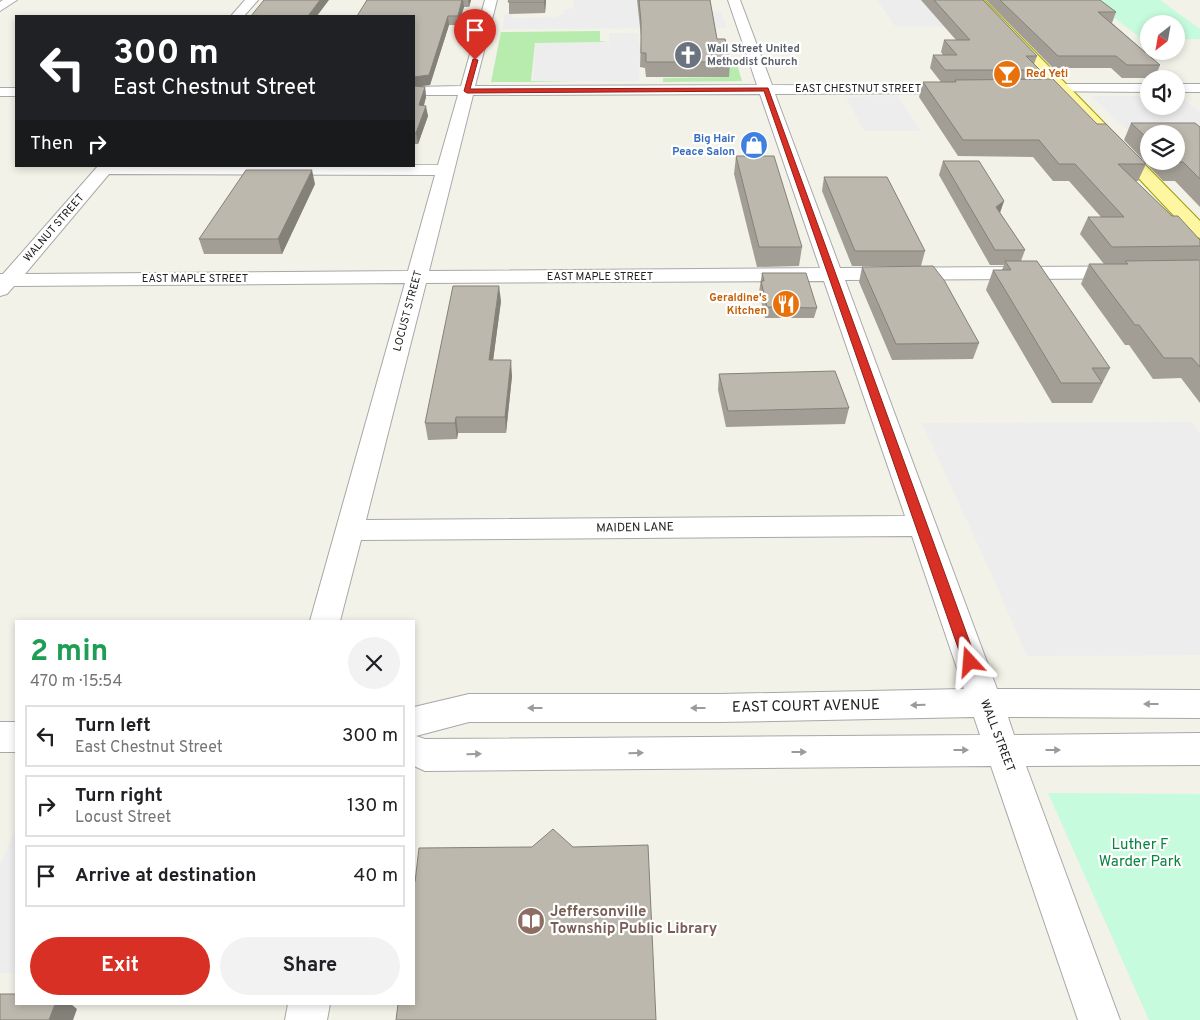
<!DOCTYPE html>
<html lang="en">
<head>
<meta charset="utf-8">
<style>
  :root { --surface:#fff; --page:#f2f2f2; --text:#202124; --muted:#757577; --line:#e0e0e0; --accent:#d93025 }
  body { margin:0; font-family:Overpass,sans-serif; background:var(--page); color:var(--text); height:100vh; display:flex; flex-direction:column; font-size:19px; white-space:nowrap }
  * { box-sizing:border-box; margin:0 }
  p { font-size:16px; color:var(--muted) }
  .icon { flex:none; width:28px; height:28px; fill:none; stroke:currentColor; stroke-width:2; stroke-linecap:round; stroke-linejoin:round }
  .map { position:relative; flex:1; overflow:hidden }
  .panel { position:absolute; left:15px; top:620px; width:400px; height:385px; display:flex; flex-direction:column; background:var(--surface); border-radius:0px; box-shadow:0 2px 8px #0003 }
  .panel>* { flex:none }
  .top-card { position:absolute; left:15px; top:15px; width:400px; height:152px; border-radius:0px; box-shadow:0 2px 8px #0003; background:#202124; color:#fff; overflow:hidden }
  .needle { width:32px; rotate:211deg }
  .tools { position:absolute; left:1140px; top:15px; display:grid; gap:10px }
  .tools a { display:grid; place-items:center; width:45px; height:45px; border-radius:50%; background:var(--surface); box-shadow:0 2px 8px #0003; font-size:25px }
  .pin { position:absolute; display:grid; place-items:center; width:42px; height:42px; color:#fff; margin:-51px -21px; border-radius:50% 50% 50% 0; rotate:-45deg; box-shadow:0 0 5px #0007 }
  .pin .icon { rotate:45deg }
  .me { position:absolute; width:55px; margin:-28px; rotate:341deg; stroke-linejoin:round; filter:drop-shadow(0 0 4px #0008) }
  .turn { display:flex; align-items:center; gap:18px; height:105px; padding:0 15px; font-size:22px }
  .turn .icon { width:65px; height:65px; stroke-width:2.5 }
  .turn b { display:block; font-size:35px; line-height:42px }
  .then { display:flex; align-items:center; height:48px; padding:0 15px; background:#0003; gap:10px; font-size:19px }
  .round { display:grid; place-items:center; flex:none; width:52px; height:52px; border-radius:26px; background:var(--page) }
  .headline { display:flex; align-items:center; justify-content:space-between; height:85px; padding:0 15px }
  h1 { font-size:30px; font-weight:700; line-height:38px; color:#1e9e55 }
  .cta { display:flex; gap:10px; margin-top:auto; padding:10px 15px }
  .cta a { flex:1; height:58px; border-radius:30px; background:var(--accent); color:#fff; font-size:20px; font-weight:700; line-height:58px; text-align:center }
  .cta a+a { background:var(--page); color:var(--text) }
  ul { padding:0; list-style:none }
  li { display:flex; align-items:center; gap:15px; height:62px; margin:0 10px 8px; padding:0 5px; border:2px solid var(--line); border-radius:0px }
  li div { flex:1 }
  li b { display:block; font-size:19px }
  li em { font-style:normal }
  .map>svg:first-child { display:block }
  .grass { fill:#b7ecae }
  .park { fill:#c6fbdd }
  .parking { fill:#ededed }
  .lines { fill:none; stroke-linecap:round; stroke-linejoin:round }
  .minor-casing { stroke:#a8a8a8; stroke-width:2 }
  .major-casing { stroke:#9c9f00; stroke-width:2 }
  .minor { fill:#fff; fill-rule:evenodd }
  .major { fill:#fef6a1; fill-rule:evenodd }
  .wall { fill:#a29e95; fill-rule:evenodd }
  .shaded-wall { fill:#848179 }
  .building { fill:#bcb8ad; stroke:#848179 }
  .oneway { fill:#9b9b9b }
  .route { fill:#d93025; stroke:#8d1f18 }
  .labels { text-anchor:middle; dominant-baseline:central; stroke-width:4.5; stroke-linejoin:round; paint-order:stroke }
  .far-worship-label { font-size:11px; font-weight:bold; fill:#5b616d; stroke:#fff; text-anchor:start }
  .far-food-label { font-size:11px; font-weight:bold; fill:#c56008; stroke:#fff; text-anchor:start }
  .far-street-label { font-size:11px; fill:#212121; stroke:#fff }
  .far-shop-label { font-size:11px; font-weight:bold; fill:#366cbe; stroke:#fff; text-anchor:end }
  .street-label { font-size:12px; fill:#212121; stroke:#fff }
  .near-street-label { font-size:15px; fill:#212121; stroke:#fff }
  .near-park-label { font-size:15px; fill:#09853f; stroke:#fff }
  .near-education-label { font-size:15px; font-weight:bold; fill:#785e54; stroke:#fff; text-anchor:start }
</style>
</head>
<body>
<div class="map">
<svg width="1200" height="1020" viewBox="0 0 1200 1020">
  <rect width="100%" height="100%" fill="#f2f2e8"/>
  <path class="grass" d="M 600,31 L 600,41 L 608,42 L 535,43 L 531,81 L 577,82 L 491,82 L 501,32 Z
    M 726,64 L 737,64 L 742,81 L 663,82 L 663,78 L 729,77 Z"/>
  <path class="park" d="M 1091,0 L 1160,0 L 1200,29 L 1200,39 L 1176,39 L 1176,24 L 1149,24 L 1149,39 L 1142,39 Z
    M 1048,793 L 1200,794 L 1200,1020 L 1149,1020 Z"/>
  <path class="parking" d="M 574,0 L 636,0 L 638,10 L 721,12 L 727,28 L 502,29 L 505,14 L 512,14 L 513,18 L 556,17 L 563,14 L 564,10 L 573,8 Z
    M 877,0 L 928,0 L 950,27 L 895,26 Z
    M 609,33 L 638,33 L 639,46 L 645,49 L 645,57 L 640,57 L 639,81 L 533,81 L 536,43 L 609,43 Z
    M 898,96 L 920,131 L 864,131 L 846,97 Z
    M 1091,96 L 1149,96 L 1149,106 L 1176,106 L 1176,96 L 1180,96 L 1200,112 L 1200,140 L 1176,134 L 1149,134 L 1135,137 Z
    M 1192,422 L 1200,433 L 1200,655 L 1027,656 L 989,569 L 922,423 Z
    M 16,827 L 16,973 L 0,973 L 0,865 Z"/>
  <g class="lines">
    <g class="minor-casing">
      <path id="minor" d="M 3,0 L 17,0 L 0,11 L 0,2 Z
        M 245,0 L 258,0 L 244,16 L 231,16 Z
        M 485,0 L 497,0 L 475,86 L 757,85 L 728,0 L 740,0 L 772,85 L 962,86 L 964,89 L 962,92 L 957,93 L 775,94 L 840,268 L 1200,266 L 1200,278 L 845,280 L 997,689 L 1200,690 L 1200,718 L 1008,717 L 1014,735 L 1200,733 L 1200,765 L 1026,766 L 1120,1020 L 1078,1020 L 991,766 L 425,771 L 414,766 L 414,707 L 469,694 L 720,694 L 964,689 L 912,536 L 361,540 L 340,621 L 310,621 L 405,283 L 14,286 L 7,294 L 0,296 L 0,274 L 3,274 L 98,166 L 438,165 L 458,95 L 414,95 L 414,87 L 461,86 ZM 760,94 L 820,268 L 429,271 L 473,95 ZM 109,174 L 435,175 L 408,271 L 25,274 ZM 824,281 L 905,516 L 366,520 L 426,283 ZM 974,717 L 980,735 L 425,739 L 416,736 L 469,722 L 720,722 Z
        M 1033,84 L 1149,84 L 1149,92 L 1028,91 L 1026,88 Z
        M 1176,84 L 1200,84 L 1200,92 L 1176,92 Z
        M 0,88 L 16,88 L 16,96 L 0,96 Z
        M 0,722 L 16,722 L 16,752 L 0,752 Z
        M 288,1004 L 330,1004 L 327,1020 L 285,1020 Z"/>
    </g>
    <g class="major-casing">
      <path id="major" d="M 971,0 L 984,0 L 1200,221 L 1200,238 L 1193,236 Z"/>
    </g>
    <use href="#minor" class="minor"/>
    <use href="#major" class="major"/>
  </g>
  <path class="wall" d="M 367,0 L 471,0 L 469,7 L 464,7 L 458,25 L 449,25 L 430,85 L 417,86 L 425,87 L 426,97 L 424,105 L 428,116 L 418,144 L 414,144 L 414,16 Z
    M 509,0 L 546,0 L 545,13 L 509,14 Z
    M 637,0 L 710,0 L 717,39 L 730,62 L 729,77 L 646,77 L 645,68 L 640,67 L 641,36 Z
    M 921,0 L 983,0 L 1037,56 L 1034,64 L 1040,70 L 1037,79 L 1097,124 L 1146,164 L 1138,181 L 1135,181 L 1172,216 L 1200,240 L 1200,259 L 1199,260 L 1200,260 L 1200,403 L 1181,378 L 1153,379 L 1129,345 L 1125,345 L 1081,284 L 1089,264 L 1104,264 L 1080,234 L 1088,217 L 1101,217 L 1069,181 L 1053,181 L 1033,157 L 958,156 L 919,97 L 923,82 L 941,82 L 930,68 L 933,55 L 943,55 L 941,52 L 944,40 L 956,40 Z
    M 986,0 L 1100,0 L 1116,12 L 1112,23 L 1160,65 L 1155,78 L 1122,78 L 1111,68 L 1053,68 Z
    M 1131,123 L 1200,127 L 1200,207 L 1175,181 L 1163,181 L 1124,140 ZM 1149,134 L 1176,161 L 1149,161 Z
    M 736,156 L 802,247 L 799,266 L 757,267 L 734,174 Z
    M 943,161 L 1004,201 L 1000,213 L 1025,250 L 1021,261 L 1110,368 L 1092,403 L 1052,403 L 986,290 L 993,270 L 1002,270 L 1004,265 L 990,265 L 939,175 Z
    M 824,177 L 925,251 L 921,266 L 852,266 L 822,191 Z
    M 315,184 L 282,254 L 204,254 L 199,239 Z
    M 862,267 L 979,343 L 973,359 L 892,360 L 859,282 Z
    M 762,273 L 817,308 L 814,318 L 765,318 L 759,292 Z
    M 501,301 L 493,360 L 512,376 L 506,433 L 458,433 L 457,439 L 428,440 L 425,423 Z
    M 719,374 L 849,408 L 845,424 L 726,427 L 718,390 Z"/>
  <path class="shaded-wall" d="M 320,0 L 329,0 L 317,16 L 308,16 Z
    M 462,0 L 463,0 L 464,7 L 458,25 L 458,16 Z
    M 468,0 L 471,0 L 469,7 Z
    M 545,0 L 546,0 L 545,13 L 544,2 Z
    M 448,16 L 449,25 L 430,85 L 414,87 L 414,77 Z
    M 425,87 L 426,97 L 421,116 L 419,105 Z
    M 426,106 L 428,116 L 418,144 L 416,133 Z
    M 312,170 L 315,184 L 282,254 L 278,239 Z
    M 1004,201 L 999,215 L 996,207 Z
    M 499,286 L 501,301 L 491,376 L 489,360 Z
    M 511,360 L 512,376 L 506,433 L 505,417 Z
    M 456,417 L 458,433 L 457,439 L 455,423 Z
    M 55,1004 L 71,1004 L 77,1009 L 73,1020 L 49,1020 Z"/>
  <path class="building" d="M 264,0 L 320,0 L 308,16 L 251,16 Z
    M 367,0 L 462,0 L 458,16 L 448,16 L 429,75 L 414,77 L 414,16 L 357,16 Z
    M 509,0 L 545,0 L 544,2 L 508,2 Z
    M 639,0 L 710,0 L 717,39 L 725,39 L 730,62 L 646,62 L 646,53 L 641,53 L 641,22 Z
    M 934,0 L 983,0 L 1037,56 L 1026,56 L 1040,70 L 945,70 L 933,55 L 957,55 L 944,40 L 970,40 Z
    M 1000,0 L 1100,0 L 1116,12 L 1098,12 L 1160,65 L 1127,65 L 1116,56 L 1058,56 Z
    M 1053,79 L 1097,124 L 1106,124 L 1146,164 L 1118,164 L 1172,216 L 1178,216 L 1200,240 L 1200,246 L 1112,247 L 1088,217 L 1124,217 L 1075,164 L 1059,164 L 1039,140 L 963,140 L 923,82 L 956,82 L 955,80 Z
    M 414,86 L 425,87 L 419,105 L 426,106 L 416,133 L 414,133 Z
    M 1131,123 L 1195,123 L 1200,127 L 1200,179 L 1183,162 L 1171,162 L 1170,161 L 1176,161 L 1176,134 L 1149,134 L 1149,140 Z
    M 736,156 L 774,156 L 802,247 L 759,247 Z
    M 943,161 L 979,161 L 1004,201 L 996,207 L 1025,250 L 995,250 Z
    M 246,170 L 312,170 L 278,239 L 199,239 Z
    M 824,177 L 887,177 L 925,251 L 855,251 Z
    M 1200,260 L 1200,367 L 1192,358 L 1164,358 L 1139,325 L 1135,325 L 1089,264 L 1128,264 L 1125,261 Z
    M 1005,261 L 1037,261 L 1110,368 L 1092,368 L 1102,383 L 1061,383 L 993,270 L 1011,270 Z
    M 933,266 L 944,280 L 979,343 L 896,344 L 862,267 Z
    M 762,273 L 806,273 L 817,308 L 767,307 L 761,281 L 764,281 Z
    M 453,286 L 499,286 L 489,360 L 511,360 L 505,417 L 456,417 L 455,423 L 425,423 Z
    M 835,371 L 849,408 L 728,411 L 719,374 Z
    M 553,829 L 573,847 L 648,845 L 656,1020 L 396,1020 L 398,1004 L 414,1004 L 414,883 L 415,882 L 419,848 L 532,847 Z
    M 0,994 L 16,994 L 16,1004 L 55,1004 L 49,1020 L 0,1020 Z"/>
  <defs><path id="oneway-solid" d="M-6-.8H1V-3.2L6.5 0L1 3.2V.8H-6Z" transform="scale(1.25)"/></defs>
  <g class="oneway">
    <use href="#oneway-solid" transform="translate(1151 704) rotate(180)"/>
    <use href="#oneway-solid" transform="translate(918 705) rotate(178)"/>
    <use href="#oneway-solid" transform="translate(535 708) rotate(180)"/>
    <use href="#oneway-solid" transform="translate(698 708) rotate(180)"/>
    <use href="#oneway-solid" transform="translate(961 750)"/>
    <use href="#oneway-solid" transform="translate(1053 750)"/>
    <use href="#oneway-solid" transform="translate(799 752)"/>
    <use href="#oneway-solid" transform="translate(636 753) rotate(-1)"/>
    <use href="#oneway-solid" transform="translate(474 754) rotate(-1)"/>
  </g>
  <path class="route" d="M 473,59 L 478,60 L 470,89 L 768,88 L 977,662 L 975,666 L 965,666 L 963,662 L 764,91 L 467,93 L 464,91 Z"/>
  <defs>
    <g id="church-disc" transform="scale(1.4375)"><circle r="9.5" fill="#6b7280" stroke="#fff"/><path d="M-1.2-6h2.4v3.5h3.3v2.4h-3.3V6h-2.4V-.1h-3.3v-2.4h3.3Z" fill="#fff"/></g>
    <g id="bar-disc" transform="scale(1.4375)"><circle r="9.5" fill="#e8710a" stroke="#fff"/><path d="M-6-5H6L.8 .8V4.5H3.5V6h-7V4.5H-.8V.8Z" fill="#fff"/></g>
    <g id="shop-disc" transform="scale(1.4375)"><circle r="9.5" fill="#3f7fe0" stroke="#fff"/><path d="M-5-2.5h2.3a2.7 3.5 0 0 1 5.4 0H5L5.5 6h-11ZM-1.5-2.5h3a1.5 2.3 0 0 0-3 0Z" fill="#fff"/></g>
    <g id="restaurant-disc" transform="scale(1.4375)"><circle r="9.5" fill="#e8710a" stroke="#fff"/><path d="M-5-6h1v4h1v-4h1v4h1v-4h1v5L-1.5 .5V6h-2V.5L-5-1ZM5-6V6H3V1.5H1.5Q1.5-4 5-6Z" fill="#fff"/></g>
    <g id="library-disc" transform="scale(1.4375)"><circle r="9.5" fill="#8d6e63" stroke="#fff"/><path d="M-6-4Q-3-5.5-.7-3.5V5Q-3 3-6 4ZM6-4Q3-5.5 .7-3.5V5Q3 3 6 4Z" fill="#fff"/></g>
  </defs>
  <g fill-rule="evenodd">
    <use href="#church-disc" x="688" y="55"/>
    <use href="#bar-disc" x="1007" y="74"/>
    <use href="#shop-disc" x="754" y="145"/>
    <use href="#restaurant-disc" x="786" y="304"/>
    <use href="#library-disc" x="531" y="921"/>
  </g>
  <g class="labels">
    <g class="far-worship-label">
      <text x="707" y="49">Wall Street United<tspan x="707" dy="13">Methodist Church</tspan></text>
    </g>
    <g class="far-food-label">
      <text x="1026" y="74">Red Yeti</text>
      <text x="767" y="298" text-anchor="end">Geraldine's<tspan x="767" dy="13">Kitchen</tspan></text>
    </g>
    <g class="far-street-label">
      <text x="858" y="89">EAST CHESTNUT STREET</text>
      <text transform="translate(54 228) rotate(-49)">WALNUT STREET</text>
      <text x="600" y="277">EAST MAPLE STREET</text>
      <text x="195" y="279">EAST MAPLE STREET</text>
      <text transform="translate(408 311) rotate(-75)">LOCUST STREET</text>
    </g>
    <g class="far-shop-label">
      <text x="735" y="139">Big Hair<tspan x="735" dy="13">Peace Salon</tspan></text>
    </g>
    <g class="street-label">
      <text transform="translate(635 528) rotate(-1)">MAIDEN LANE</text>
      <text transform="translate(997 736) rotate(69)">WALL STREET</text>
    </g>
    <g class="near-street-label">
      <text transform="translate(806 707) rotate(-1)">EAST COURT AVENUE</text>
    </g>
    <g class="near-park-label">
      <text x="1140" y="845">Luther F<tspan x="1140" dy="17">Warder Park</tspan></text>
    </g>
    <g class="near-education-label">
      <text x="550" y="912">Jeffersonville<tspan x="550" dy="17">Township Public Library</tspan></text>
    </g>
  </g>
</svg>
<div class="tools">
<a><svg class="needle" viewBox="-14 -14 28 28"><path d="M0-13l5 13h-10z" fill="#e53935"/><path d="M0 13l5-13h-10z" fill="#757577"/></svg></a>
<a><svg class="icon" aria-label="sound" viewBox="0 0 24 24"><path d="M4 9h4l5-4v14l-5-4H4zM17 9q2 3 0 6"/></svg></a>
<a><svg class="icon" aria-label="layers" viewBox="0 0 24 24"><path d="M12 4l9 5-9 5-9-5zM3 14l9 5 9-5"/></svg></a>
</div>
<div class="pin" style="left:475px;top:60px;background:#d93025"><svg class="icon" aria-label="arrive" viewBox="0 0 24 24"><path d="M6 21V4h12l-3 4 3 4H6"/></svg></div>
<svg class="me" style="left:970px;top:662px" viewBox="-20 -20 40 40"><path d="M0-17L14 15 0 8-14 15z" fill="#d93025" stroke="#fff" stroke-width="4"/></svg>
<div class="top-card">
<div class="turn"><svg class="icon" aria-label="left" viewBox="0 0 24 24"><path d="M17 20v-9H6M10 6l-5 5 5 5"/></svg><div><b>300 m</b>East Chestnut Street</div></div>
<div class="then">Then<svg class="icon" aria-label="right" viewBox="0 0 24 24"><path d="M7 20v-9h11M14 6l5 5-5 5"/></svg></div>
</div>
<section class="panel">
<div class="headline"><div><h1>2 min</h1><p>470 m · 15:54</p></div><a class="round"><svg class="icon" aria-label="close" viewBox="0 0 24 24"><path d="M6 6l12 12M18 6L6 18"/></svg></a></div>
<ul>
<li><svg class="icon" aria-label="left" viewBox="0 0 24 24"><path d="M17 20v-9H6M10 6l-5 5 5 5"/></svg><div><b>Turn left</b><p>East Chestnut Street</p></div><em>300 m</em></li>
<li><svg class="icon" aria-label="right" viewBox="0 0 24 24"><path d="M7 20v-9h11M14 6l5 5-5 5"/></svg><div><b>Turn right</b><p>Locust Street</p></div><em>130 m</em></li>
<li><svg class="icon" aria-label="arrive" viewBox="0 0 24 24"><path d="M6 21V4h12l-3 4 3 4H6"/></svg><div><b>Arrive at destination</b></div><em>40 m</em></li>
</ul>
<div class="cta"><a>Exit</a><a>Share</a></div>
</section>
</div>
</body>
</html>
